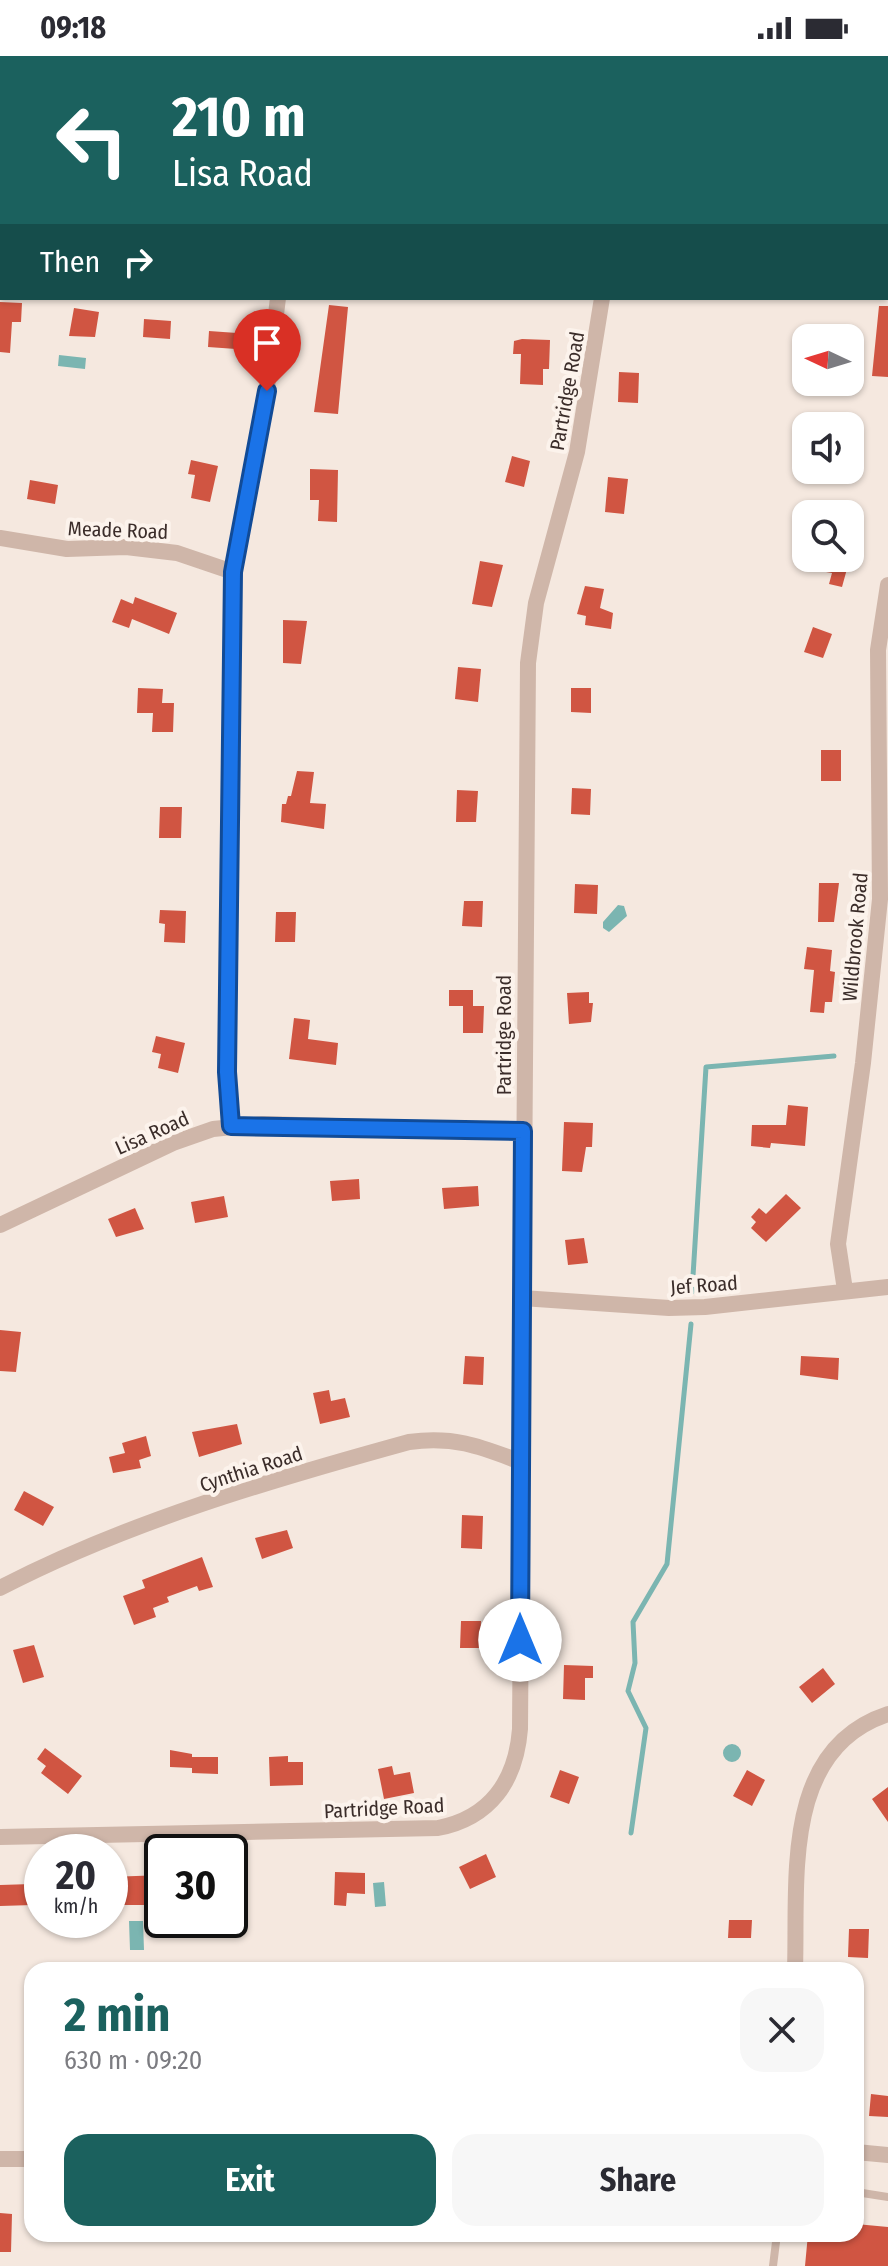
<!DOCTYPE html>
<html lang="en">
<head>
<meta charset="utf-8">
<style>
  :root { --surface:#fff; --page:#f7f7f7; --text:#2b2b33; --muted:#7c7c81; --accent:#1b615e }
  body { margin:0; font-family:"Fira Sans Condensed",sans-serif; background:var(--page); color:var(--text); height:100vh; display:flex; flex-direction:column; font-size:30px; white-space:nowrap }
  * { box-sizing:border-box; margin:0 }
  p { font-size:26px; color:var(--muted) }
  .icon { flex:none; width:44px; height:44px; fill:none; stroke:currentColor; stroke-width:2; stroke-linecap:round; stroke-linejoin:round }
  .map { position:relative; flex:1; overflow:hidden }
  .drawer { position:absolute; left:24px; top:1906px; width:840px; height:280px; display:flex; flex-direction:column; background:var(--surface); border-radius:24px; box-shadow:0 2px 6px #0004 }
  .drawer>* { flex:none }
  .guide { position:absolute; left:0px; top:0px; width:888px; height:244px; box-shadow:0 2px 6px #0004; background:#1b615e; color:#fff; overflow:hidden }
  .needle { width:52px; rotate:274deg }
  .buttons { position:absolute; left:792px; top:268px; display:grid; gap:16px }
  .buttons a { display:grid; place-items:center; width:72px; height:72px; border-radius:16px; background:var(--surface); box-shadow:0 2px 6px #0004; font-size:40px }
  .speed { position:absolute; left:24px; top:1778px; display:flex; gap:16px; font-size:40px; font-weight:700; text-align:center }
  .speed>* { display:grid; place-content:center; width:104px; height:104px; border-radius:50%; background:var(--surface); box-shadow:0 2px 6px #0004; line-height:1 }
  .speed small { font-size:20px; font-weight:400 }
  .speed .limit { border:4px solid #111; border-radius:12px; background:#fff; color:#111 }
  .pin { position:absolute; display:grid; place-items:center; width:68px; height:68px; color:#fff; margin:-82px -34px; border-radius:50% 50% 50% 0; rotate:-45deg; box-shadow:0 0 8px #0007 }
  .pin .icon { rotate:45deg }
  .me { position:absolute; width:88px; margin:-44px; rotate:0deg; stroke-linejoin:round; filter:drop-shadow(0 0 6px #0008) }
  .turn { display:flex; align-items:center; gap:28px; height:168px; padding:0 40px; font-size:36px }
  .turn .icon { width:104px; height:104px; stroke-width:2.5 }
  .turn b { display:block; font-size:56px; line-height:68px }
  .then { display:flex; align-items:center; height:76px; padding:0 40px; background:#0003; gap:16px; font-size:30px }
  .round { display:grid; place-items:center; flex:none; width:84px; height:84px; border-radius:24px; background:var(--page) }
  .head { display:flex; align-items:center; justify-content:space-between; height:136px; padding:0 40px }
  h1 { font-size:48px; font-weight:700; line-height:60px; color:var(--accent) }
  .cta { display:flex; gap:16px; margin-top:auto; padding:16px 40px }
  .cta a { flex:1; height:92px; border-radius:24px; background:var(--accent); color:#fff; font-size:32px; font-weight:700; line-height:92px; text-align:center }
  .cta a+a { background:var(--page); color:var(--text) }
  .status { display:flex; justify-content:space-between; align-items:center; height:56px; padding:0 40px; background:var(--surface); direction:ltr }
  .status svg { height:22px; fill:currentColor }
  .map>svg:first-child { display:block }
  .water { fill:#7bb5b1 }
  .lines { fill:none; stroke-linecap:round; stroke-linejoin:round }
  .stream { stroke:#7bb5b1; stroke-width:5 }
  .building { fill:#d05542 }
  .service { stroke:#cfb6a9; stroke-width:8 }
  .minor { stroke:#cfb6a9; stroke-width:16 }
  .route-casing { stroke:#114b97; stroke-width:20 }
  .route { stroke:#1a73e8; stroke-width:14 }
  .labels { text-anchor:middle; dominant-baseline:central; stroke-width:8; stroke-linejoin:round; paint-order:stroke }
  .street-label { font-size:20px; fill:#3b2d2a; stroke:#fcf3ec }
</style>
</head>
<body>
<div class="status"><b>09:18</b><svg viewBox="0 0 49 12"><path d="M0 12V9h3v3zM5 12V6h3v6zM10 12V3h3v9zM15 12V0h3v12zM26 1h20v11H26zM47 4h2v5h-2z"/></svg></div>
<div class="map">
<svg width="888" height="2210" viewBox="0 0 888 2210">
  <rect width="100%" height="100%" fill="#f5e8df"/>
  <path class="water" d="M 59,299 L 86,302 L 85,313 L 58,310 Z
    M 618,849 L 624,850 L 627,860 L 609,876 L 603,872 L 603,866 Z
    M723 1697a9 9 0 1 1 18 0a9 9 0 1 1-18 0Z
    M 384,1826 L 386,1850 L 375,1851 L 373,1827 Z
    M 129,1865 L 143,1865 L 144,1894 L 130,1894 Z"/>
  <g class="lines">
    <path class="stream" d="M 692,1236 L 706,1011 L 834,1000
      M 631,1777 L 646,1672 L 628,1635 L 635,1607 L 633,1566 L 667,1508 L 691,1268"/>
  </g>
  <path class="building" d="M 0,246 L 22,247 L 21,266 L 12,266 L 10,297 L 0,296 Z
    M 329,249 L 348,251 L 338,358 L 314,356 Z
    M 879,250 L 888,250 L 888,321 L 872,320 Z
    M 74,252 L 99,256 L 95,281 L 69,280 Z
    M 144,263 L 171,265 L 170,283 L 143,281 Z
    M 209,275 L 237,277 L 236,293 L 208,291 Z
    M 522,283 L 550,284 L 549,313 L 543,313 L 543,329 L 520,328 L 521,298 L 513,298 L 514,285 Z
    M 619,316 L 639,317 L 638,347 L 618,346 Z
    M 512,400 L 530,405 L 524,431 L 505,426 Z
    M 191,404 L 218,410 L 210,446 L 191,442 L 195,419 L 188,418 Z
    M 310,413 L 338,414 L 337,466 L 318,465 L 319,444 L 310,444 Z
    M 608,421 L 628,423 L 624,458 L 605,456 Z
    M 30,424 L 58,429 L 55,448 L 27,443 Z
    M 830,502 L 850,502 L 842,531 L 829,528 L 832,517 L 826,516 Z
    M 480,505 L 503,509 L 492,551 L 472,548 Z
    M 585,530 L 604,533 L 600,552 L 613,557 L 611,573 L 585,569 L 586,560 L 577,558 Z
    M 135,541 L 177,557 L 169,578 L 132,563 L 129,572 L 112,566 L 121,543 L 133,548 Z
    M 283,564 L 307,565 L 301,608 L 283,607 Z
    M 813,571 L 832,578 L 823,602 L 804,596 Z
    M 458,611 L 481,613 L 478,646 L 455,643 Z
    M 138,632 L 163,633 L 162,647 L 174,647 L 173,676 L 152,676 L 153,657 L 137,657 Z
    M 571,632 L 591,632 L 591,657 L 571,656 Z
    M 821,694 L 841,694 L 841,725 L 821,725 Z
    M 297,715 L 314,716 L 310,747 L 326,748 L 324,773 L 281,766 L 282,748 L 286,748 L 288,740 L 291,740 Z
    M 572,732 L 591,733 L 590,759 L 571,758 Z
    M 457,734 L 478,735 L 476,766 L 456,766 Z
    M 160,751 L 182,751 L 181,782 L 159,782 Z
    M 819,827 L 839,827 L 834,866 L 818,866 Z
    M 575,828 L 598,829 L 597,858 L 574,857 Z
    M 464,845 L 483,845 L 482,871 L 462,870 Z
    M 160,854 L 186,855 L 185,887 L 164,886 L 165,868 L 159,867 Z
    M 276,856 L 296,856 L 295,886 L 275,886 Z
    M 807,891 L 832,894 L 830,915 L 835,916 L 832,946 L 825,946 L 824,957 L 810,956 L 814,914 L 804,913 Z
    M 449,934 L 473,934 L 473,950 L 484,950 L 483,977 L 463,977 L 463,950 L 449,950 Z
    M 589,936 L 589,947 L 593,947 L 591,966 L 569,968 L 567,937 Z
    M 294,962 L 310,964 L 308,983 L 338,987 L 336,1009 L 289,1003 Z
    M 156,980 L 185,987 L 178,1017 L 158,1012 L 161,998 L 152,996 Z
    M 788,1049 L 808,1051 L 805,1090 L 771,1087 L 770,1092 L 751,1090 L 752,1069 L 786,1069 Z
    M 564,1066 L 593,1067 L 592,1091 L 586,1091 L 582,1116 L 562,1115 Z
    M 359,1123 L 360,1143 L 332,1145 L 330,1125 Z
    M 478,1130 L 479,1150 L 444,1153 L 442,1132 Z
    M 786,1138 L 801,1152 L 766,1186 L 751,1172 L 756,1166 L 751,1161 L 759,1152 L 766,1158 Z
    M 224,1140 L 228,1161 L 195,1167 L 191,1146 Z
    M 135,1152 L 144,1173 L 116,1181 L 108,1163 Z
    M 584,1182 L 588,1207 L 568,1209 L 565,1184 Z
    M 0,1274 L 21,1276 L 16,1316 L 0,1315 Z
    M 465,1300 L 484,1301 L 483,1329 L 463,1328 Z
    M 801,1300 L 839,1302 L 838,1324 L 800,1319 Z
    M 329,1334 L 331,1345 L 345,1342 L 350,1361 L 320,1368 L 313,1337 Z
    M 237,1368 L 242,1388 L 199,1401 L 192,1376 Z
    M 146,1380 L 151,1400 L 139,1404 L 141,1412 L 113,1417 L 109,1401 L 125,1397 L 122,1387 Z
    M 24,1435 L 54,1451 L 43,1470 L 14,1454 Z
    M 462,1459 L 483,1460 L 482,1493 L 461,1492 Z
    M 287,1474 L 293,1492 L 262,1503 L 255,1482 Z
    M 202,1501 L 213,1531 L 199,1535 L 197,1530 L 167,1541 L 169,1546 L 153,1552 L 156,1561 L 134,1569 L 123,1540 L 145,1532 L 142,1524 Z
    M 461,1565 L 481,1565 L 480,1592 L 460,1592 Z
    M 34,1589 L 44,1621 L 23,1627 L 13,1594 Z
    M 564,1609 L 593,1610 L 593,1622 L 585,1622 L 585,1644 L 563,1643 Z
    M 823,1612 L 835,1628 L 812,1647 L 799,1631 Z
    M 45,1692 L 82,1720 L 68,1738 L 41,1717 L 46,1710 L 37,1703 Z
    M 170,1694 L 192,1698 L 192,1706 L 192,1701 L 218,1701 L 218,1718 L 192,1717 L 192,1712 L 170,1711 Z
    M 288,1700 L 288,1706 L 303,1706 L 303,1729 L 270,1730 L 269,1701 Z
    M 392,1710 L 394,1719 L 410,1716 L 414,1737 L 384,1743 L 378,1713 Z
    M 560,1714 L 579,1721 L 569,1748 L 550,1741 Z
    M 747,1714 L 765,1724 L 752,1750 L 733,1740 Z
    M 888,1731 L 888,1766 L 872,1743 Z
    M 486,1798 L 496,1821 L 470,1833 L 459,1811 Z
    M 335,1816 L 365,1817 L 365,1838 L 347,1837 L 346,1850 L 334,1849 Z
    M 162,1819 L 162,1840 L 151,1840 L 152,1849 L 113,1849 L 110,1821 Z
    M 32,1828 L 33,1849 L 0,1850 L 0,1829 Z
    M 729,1864 L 752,1864 L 751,1882 L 728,1882 Z
    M 849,1873 L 869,1873 L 868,1902 L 848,1901 Z
    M 871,2038 L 888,2040 L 888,2061 L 869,2060 Z
    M 0,2157 L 12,2158 L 11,2196 L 0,2196 Z
    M 856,2168 L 888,2171 L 888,2210 L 805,2210 L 808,2178 L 856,2178 Z"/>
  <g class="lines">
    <path class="service" d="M 856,2136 L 888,2141
      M 773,2210 L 777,2178"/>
    <path class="minor" d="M 308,2 L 309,0
      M 633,2 L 633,0
      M 0,8 L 2,8
      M 0,210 L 2,210
      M 0,482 L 67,493 L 126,491 L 177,497 L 233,516
      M 231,1070 L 227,1028 L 233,516 L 264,356 L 278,242
      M 0,1169 L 173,1087 L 213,1073 L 263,1068 L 523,1075
      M 845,1234 L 838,1188 L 863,1007 L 880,843 L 878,594 L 888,529
      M 522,1242 L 669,1252 L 705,1251 L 888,1231
      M 0,1532 C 127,1466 271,1424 409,1386 C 454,1380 479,1390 521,1406
      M 0,1781 L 438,1772 C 490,1762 516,1725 520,1673 L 528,607 L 536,547 L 577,396 L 602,242
      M 795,1914 C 798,1824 781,1693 888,1658
      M 856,2096 L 888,2099
      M 0,2103 L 32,2103"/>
  </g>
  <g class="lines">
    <g class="route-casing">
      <path id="route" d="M 267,335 L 233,516 L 227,1016 L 231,1070 L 523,1075 L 520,1584"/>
    </g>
    <use href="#route" class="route"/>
  </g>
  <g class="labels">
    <g class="street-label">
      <text transform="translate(567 335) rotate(-80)">Partridge Road</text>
      <text transform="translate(118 474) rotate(2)">Meade Road</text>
      <text transform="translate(855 881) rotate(-85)">Wildbrook Road</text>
      <text transform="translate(504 979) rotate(-90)">Partridge Road</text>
      <text transform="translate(152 1077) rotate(-24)">Lisa Road</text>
      <text transform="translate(704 1229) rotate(-4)">Jef Road</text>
      <text transform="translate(251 1413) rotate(-18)">Cynthia Road</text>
      <text transform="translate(384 1752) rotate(-3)">Partridge Road</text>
    </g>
  </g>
</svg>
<div class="buttons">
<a><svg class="needle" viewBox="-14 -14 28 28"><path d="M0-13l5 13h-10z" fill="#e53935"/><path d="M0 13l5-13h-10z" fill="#7c7c81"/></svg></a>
<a><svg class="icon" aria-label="sound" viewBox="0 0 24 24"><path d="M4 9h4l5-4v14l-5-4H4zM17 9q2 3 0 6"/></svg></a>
<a><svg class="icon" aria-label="search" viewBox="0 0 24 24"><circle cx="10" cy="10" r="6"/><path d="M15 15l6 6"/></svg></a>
</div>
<div class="speed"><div>20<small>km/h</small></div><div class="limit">30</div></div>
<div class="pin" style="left:267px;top:335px;background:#d93025"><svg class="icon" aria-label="arrive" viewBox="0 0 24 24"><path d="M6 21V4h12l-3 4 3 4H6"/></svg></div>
<svg class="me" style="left:520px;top:1584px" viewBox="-20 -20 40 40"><circle r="19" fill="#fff"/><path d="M0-13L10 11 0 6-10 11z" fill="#1a73e8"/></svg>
<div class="guide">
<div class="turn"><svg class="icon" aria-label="left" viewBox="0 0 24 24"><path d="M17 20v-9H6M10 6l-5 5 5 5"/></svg><div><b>210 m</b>Lisa Road</div></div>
<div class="then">Then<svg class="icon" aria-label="right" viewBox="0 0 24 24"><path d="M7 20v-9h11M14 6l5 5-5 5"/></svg></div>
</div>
<section class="drawer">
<div class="head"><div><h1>2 min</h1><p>630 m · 09:20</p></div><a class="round"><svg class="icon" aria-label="close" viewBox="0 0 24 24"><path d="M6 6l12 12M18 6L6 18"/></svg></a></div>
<div class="cta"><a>Exit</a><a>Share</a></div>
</section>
</div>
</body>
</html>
